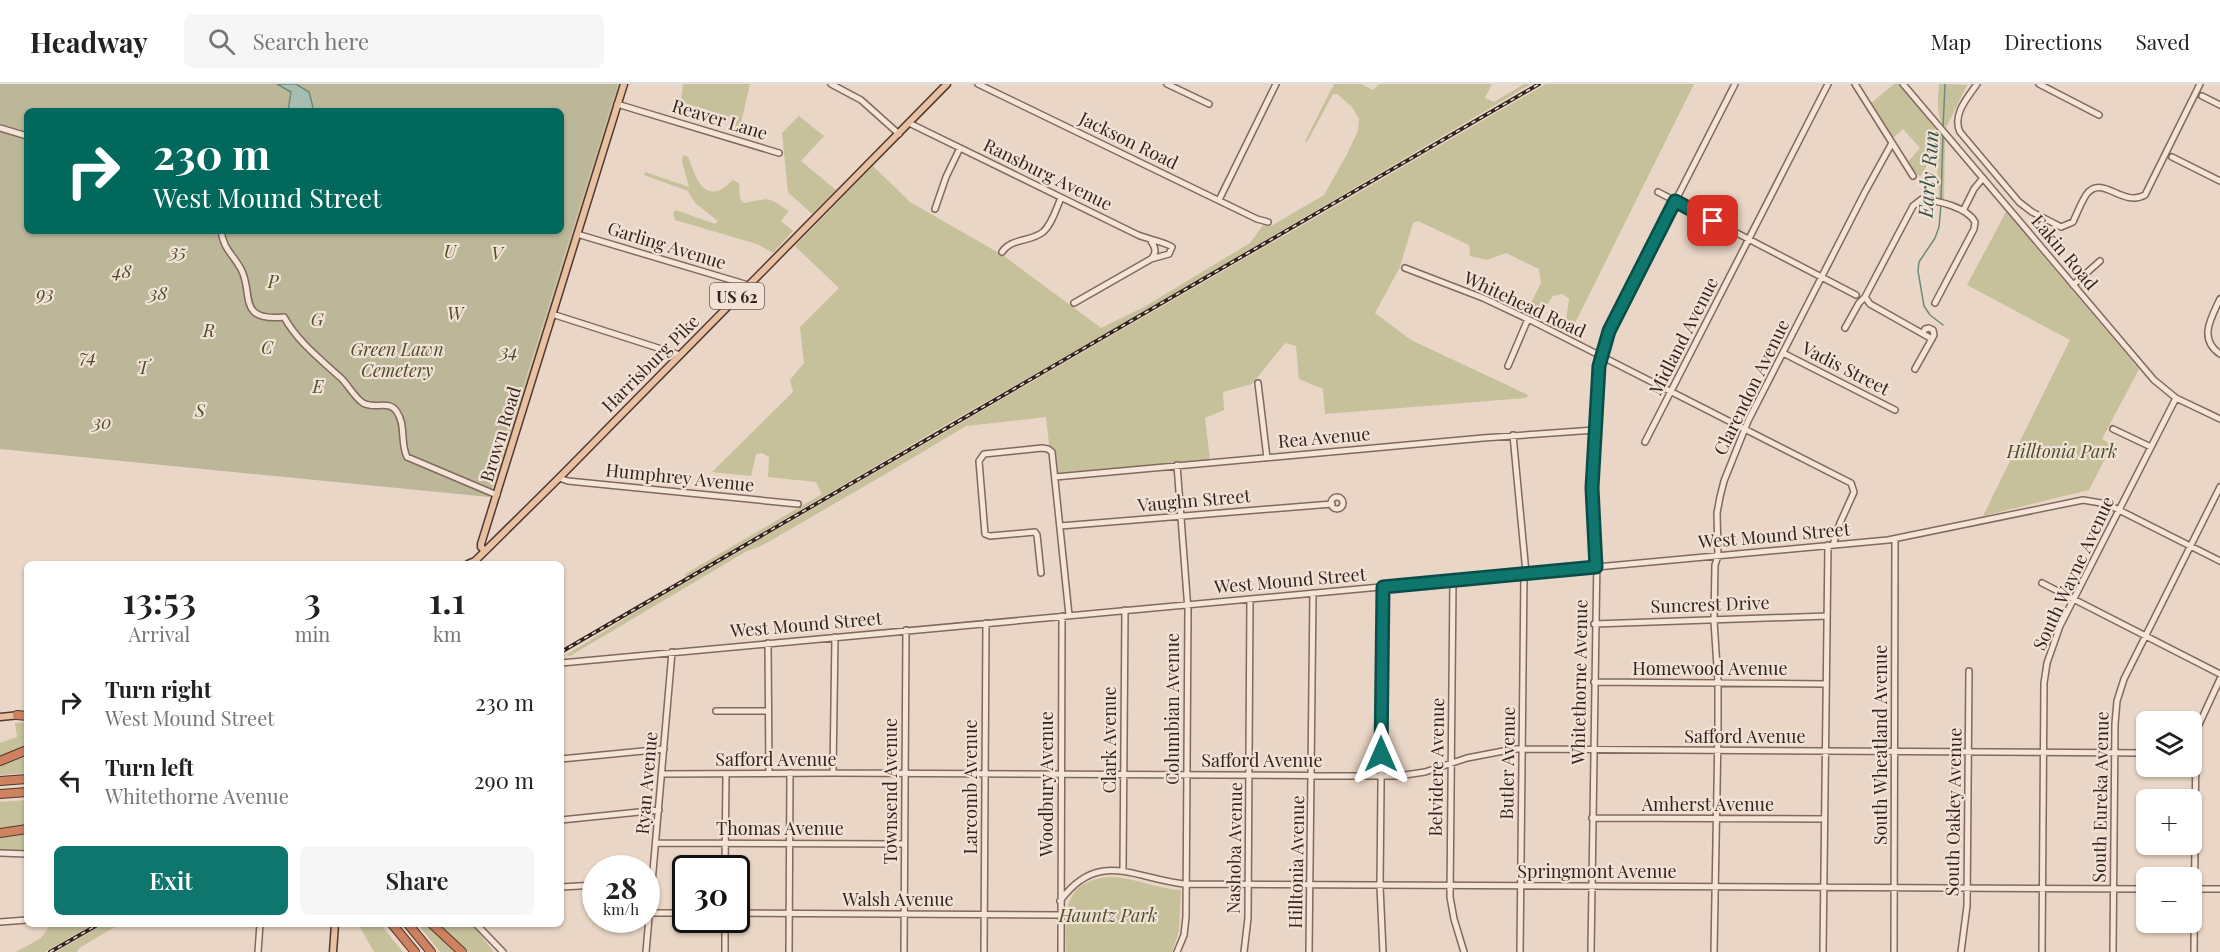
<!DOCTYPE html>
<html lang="en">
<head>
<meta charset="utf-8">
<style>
  :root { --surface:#fff; --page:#f6f6f6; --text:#222; --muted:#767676; --line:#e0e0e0; --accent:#0f766e }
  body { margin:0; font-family:"Playfair Display",serif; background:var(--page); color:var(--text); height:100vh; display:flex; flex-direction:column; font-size:22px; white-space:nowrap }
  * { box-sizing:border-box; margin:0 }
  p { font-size:20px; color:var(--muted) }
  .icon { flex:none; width:33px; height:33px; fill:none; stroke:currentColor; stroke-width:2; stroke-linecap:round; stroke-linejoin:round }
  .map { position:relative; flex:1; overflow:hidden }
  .details { position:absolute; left:24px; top:477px; width:540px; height:366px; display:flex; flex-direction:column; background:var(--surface); border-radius:9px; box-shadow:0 2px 4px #0004 }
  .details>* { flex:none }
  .banner { position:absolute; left:24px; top:24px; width:540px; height:126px; border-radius:9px; box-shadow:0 2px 4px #0004; background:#00695c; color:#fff; overflow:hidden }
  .tools { position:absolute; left:2136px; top:627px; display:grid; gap:12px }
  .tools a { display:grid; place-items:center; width:66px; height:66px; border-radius:9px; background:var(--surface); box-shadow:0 2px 4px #0004; font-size:30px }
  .speed { position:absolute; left:582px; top:771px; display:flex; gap:12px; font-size:30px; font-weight:700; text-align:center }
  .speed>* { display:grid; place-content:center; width:78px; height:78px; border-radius:50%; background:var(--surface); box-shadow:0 2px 4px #0004; line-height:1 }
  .speed small { font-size:15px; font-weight:400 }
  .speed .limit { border:3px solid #111; border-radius:9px; background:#fff; color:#111 }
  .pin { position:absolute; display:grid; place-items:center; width:51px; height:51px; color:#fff; margin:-26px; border-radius:12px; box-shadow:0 3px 9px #0006 }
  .me { position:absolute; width:66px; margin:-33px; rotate:0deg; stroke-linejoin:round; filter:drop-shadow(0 0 4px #0008) }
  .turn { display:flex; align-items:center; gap:21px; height:126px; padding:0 30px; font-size:27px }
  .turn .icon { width:78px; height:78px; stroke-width:2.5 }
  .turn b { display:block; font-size:42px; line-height:51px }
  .eta { display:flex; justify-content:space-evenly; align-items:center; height:102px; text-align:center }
  .eta b { font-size:36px; font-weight:600; line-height:42px }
  .action { display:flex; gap:12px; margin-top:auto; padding:12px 30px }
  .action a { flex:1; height:69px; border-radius:9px; background:var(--accent); color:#fff; font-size:24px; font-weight:600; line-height:69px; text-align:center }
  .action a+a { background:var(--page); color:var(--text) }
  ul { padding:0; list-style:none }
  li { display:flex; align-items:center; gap:18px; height:78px; padding:0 30px }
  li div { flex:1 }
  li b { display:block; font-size:22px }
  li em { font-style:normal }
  header { display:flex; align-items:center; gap:36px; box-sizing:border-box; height:84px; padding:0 30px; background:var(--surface); border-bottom:2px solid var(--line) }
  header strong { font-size:28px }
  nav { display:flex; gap:33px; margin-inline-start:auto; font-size:21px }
  .search { width:420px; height:54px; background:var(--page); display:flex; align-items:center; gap:15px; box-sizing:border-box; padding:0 21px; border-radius:9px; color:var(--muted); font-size:22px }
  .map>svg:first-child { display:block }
  .green { fill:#c6c09b }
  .cemetery { fill:#bcb799; fill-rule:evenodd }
  .water { fill:#a7bdb1; stroke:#6f8a7c; stroke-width:1.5 }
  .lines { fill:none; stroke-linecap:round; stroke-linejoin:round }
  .stream { stroke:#6f8a7c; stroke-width:1.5 }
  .minor-casing { stroke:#82685e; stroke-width:8 }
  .major-casing { stroke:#513831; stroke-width:9 }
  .highway-casing { stroke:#513831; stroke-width:10 }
  .minor { stroke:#f5e5d8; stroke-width:5 }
  .major { stroke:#e8c0a2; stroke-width:6 }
  .highway { stroke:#cf8260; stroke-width:8 }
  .rail-casing { stroke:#342420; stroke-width:4 }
  .rail { stroke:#f1e2d5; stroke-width:1.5; stroke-dasharray:4.5; stroke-linecap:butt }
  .route-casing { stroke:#0a4d48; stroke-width:15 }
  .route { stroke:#0f766e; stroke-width:10 }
  .labels { text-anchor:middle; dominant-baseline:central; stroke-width:4.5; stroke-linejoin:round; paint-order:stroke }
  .shield { fill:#f1e2d5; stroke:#6d5d56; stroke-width:1.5 }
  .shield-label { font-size:16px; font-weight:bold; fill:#342420 }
  .street-label { font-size:18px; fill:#342420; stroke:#f1e2d5 }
  .park-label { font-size:18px; font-style:italic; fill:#4e4e29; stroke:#f1e2d5 }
  .water-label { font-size:20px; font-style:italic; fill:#315248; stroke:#f1e2d5 }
</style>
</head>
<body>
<header>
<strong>Headway</strong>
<div class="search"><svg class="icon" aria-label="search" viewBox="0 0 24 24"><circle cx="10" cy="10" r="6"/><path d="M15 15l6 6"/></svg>Search here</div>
<nav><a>Map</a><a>Directions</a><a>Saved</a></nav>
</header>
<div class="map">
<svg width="2220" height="868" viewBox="0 0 2220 868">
  <rect width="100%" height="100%" fill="#e9d6c6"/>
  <path class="green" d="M 618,0 L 620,0 L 506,370 L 491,409 Z
    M 683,0 L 750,0 L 738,51 L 734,49 L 737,35 L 681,18 Z
    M 1334,0 L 1361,0 L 1373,6 L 1380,0 L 1492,0 L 1485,14 L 1494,18 L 1524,0 L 1531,0 L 1128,237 L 947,340 L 686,493 L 685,490 L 822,410 L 816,398 L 768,393 L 769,373 L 762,369 L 756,370 L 751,392 L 712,388 L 793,308 L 790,296 L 804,279 L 800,243 L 839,204 L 795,162 L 873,82 L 910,118 L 1004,172 L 1101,244 L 1144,223 L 1250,159 L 1264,140 L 1271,142 L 1324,111 L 1346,72 L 1358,47 L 1359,35 L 1352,23 L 1337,10 L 1333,10 L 1307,58 L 1305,57 Z
    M 1546,0 L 1694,0 L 1571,247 L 1565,244 L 1569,215 L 1563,210 L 1553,212 L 1541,230 L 1532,230 L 1527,227 L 1541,199 L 1539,185 L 1506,169 L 1487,176 L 1470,172 L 1469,161 L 1418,137 L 1413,139 L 1400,183 L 1375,229 L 1411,256 L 1528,311 L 1526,314 L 1325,330 L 1323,305 L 1299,295 L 1296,262 L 1285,259 L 1252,300 L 1223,308 L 1224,326 L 1205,334 L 1210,376 L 1058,389 L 1056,370 L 1049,360 L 1046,333 L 966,342 L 884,391 L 761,462 L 747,467 L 570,572 L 566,571 L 645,522 Z
    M 1894,0 L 1899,0 L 1945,56 L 1944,116 L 1939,115 L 1936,66 L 1920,93 L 1907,79 L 1920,64 L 1903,45 L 1892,55 L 1870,20 Z
    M 1939,0 L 1967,1 L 1946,44 C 1935,31 1938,16 1939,0 Z
    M 799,32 L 824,52 L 801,77 L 836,106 L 812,130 L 788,108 L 782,49 Z
    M 683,71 L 688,73 C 693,84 699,112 717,107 C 723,106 729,99 733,96 L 739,99 L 740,115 L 744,119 C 771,114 766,112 789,127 L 781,137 L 793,147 L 773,169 L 757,160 L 675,136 L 673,129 L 676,126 L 715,140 L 718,137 L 695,119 L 688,107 L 644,91 L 645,88 L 689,103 L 682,77 Z
    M 2006,128 L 2139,285 L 2102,355 L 2112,361 L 2089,406 L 1983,432 L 2070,256 L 1967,201 Z
    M 27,638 L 27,662 L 0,672 L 0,659 L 17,653 L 15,639 Z
    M 27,672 L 27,689 L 0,691 L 0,681 Z
    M 27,716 L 27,742 L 0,746 L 0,718 Z
    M 27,750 L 27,768 L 0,768 L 0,754 Z
    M 1108,793 C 1133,792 1155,805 1181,806 L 1179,847 L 1172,868 L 1066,868 C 1065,830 1061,799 1108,793 Z
    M 51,840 L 93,840 L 45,868 L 16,868 L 41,854 Z
    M 104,840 L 120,840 L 79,864 L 77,868 L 56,868 Z
    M 358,840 L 380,840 L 403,868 L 374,868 Z
    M 418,840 L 429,840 L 458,868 L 440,868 Z
    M 439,840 L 472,840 L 494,868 L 469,868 Z"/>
  <path class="cemetery" d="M 0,0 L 618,0 L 489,413 L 0,365 ZM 27,27 L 561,27 L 561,147 L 27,147 Z"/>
  <path class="water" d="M 277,0 L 296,0 L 309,8 L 314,27 L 288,27 L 291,8 Z"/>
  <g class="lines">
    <path class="stream" d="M 1943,45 L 1945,0
      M 1941,117 L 1943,50
      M 1941,121 L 1939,143 L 1935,154 L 1919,178 L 1918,187 L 1924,222 L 1930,231 L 1943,241"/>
    <g class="minor-casing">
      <path id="minor" d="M 831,0 L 861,16 L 899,50
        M 978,0 L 1257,135 L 1268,138
        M 1167,0 L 1209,20
        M 1855,0 L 1913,92
        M 1903,0 L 2154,296 L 2176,314 L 2220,335
        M 1977,0 C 1967,14 1952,31 1960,48 L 2019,118 L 2032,128 L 2061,143 L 2073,138 C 2077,129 2081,119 2086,111 C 2102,89 2122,124 2145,111 L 2200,0
        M 2039,0 L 2099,31
        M 2202,12 L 2220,21
        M 617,20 L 779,69
        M 909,39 L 1138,151 C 1147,155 1166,158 1172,163 L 1169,170 L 1151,175 L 1074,219
        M 0,44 L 27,52
        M 2172,73 L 2220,97
        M 1658,108 L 1856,211
        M 1219,116 L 1276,0
        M 935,125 L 946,93 L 960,64
        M 1963,127 L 1974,105 L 1983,94
        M 221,147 C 224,166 232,169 241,185 C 254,209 236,238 284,233 C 297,257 321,276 341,294 C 349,302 354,313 363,319 C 375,326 389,315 397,328 C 406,341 400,359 407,373 L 497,411
        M 577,150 L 748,201
        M 1151,157 C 1155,163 1157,168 1152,174
        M 1002,168 C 1011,154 1031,158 1043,148 C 1052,140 1056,125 1061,114
        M 1405,184 L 1483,214 L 1534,238 L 1847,397 L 1851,399 L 1854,408 L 1840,439 L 1833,461
        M 2073,201 L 2100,177
        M 1865,213 L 1870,220 L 1932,255
        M 2220,215 C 2211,234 2198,255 2220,270
        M 552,230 L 680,271
        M 1845,244 L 1859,219 L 1865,213 L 1913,122 L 1922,115 C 1938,117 1967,123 1975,138 L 1974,145 L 1935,219
        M 1783,269 L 1895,326
        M 1508,282 L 1528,235
        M 1915,285 L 1934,251 L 1933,246 L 1929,244 L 1925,245 L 1923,249
        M 1258,299 L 1267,374
        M 2113,345 L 2151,363
        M 1513,351 L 1526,489
        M 1645,358 L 1828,0
        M 1177,381 L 1188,526 L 1186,833 L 1184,851 L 1177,868
        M 1055,393 L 1483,354 L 1595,346
        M 559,394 L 568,397 L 798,420
        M1331 419a6 6 0 1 1 12 0a6 6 0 1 1-12 0Z
        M 1060,442 L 1332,420
        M 1041,489 L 1037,451 L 1035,448 L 990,452 L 985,450 L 979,377 L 984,370 L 1042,364 L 1048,365 L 1052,368 L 1069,531
        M 1453,496 L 1450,813 L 1454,835 L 1464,868
        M 2042,499 L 2220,590
        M 1383,503 L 1380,802 L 1383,868
        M 1594,540 L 1827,532
        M 768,559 L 769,689
        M 561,579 L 1888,456 L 2083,416 L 2107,420 L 2220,477
        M 1594,598 L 1826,600
        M 716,627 L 768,627
        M 561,675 L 664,665
        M 833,689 L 835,553
        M 662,690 L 833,689 L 1398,692 L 1425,688 L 1467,674 L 1514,665 L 2146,669
        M 1592,734 L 1824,735
        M 561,736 L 659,726
        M 656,759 L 904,760
        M 0,769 L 27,770
        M 725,784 L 726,690
        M 1123,786 L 1125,526
        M 561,803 L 596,801
        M 2193,805 L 2220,805
        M 1060,817 C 1098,765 1133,794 1184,800 L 2146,805
        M 650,829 L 686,829
        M 736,829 L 1060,831
        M 0,838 L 27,836
        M 476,840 L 503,868
        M 258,868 L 260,840
        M 646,868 L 672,568
        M 725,868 L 725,836
        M 789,868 L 790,689
        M 904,868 L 906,546
        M 984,868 L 986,539
        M 1061,868 L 1062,532
        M 1244,868 L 1248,834 L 1250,515
        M 1309,868 L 1313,509
        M 1520,868 L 1524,490
        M 1591,868 L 1597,473 L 1592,404 L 1598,296 L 1601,273 L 1609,247 L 1735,0
        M 1714,868 L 1718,649 L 1718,598 L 1714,537 L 1715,481 L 1718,472 L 1717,429 L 1720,413 L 1724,397 L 1748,337 L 1865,108 L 1892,59
        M 1823,868 L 1828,461
        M 1894,868 L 1895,455
        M 1961,868 L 1967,822 L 1969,587
        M 2042,868 L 2044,599 L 2047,579 L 2060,542 L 2176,314
        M 2113,868 L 2115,640 L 2117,617 L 2124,595 L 2220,403
        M 2194,868 L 2196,647 L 2220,595"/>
    </g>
    <g class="major-casing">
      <path id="major" d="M 485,467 L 481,463 L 481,460 L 624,0
        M 468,480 L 475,477 L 559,394 L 947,0
        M 0,633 L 20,631
        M 333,868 L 335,840"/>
    </g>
    <g class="highway-casing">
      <path id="highway" d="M 17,631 L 27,632
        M 0,677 L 27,666
        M 0,697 L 27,695
        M 0,710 L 27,708
        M 0,749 L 27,745
        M 392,840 L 415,868
        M 408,840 L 431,868
        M 432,840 L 462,868"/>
    </g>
    <use href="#minor" class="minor"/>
    <use href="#major" class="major"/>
    <use href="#highway" class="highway"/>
    <g class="rail-casing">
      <path id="rail" d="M 561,568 L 1539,0
        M 50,868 L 99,840"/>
    </g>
    <use href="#rail" class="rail"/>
  </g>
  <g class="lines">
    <g class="route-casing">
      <path id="route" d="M 1381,670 L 1383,503 L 1596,483 L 1592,404 L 1599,282 L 1609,247 L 1675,117 L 1713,137"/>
    </g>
    <use href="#route" class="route"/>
  </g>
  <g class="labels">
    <rect class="shield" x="710" y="199" width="54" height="26" rx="4.5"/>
    <g class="shield-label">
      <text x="737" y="212">US 62</text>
    </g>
    <g class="street-label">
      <text transform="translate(720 35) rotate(17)">Reaver Lane</text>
      <text transform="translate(1129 56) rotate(26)">Jackson Road</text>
      <text transform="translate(1048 90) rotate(26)">Ransburg Avenue</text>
      <text transform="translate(667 161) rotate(17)">Garling Avenue</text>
      <text transform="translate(2065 168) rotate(50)">Eakin Road</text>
      <text transform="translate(1525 220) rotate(25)">Whitehead Road</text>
      <text transform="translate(1683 252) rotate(-63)">Midland Avenue</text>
      <text transform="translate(650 279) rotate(-45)">Harrisburg Pike</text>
      <text transform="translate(1846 284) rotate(27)">Vadis Street</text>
      <text transform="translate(1751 303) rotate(-64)">Clarendon Avenue</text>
      <text transform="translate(500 350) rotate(-73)">Brown Road</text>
      <text transform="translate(1324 353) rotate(-5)">Rea Avenue</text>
      <text transform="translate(680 393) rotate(6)">Humphrey Avenue</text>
      <text transform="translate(1194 416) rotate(-5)">Vaughn Street</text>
      <text transform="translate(1774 451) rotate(-5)">West Mound Street</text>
      <text transform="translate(2073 489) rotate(-65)">South Wayne Avenue</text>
      <text transform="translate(1290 496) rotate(-5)">West Mound Street</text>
      <text transform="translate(1710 520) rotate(-2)">Suncrest Drive</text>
      <text transform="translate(806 540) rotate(-5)">West Mound Street</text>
      <text x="1710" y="584">Homewood Avenue</text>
      <text transform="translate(1579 598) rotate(-89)">Whitethorne Avenue</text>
      <text transform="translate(1172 625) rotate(-90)">Columbian Avenue</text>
      <text x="1745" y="652">Safford Avenue</text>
      <text transform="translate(1109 656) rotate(-90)">Clark Avenue</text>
      <text transform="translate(1880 661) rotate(-90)">South Wheatland Avenue</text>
      <text x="776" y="675">Safford Avenue</text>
      <text x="1262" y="676">Safford Avenue</text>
      <text transform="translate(1507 679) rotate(-89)">Butler Avenue</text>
      <text transform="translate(1436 683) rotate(-89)">Belvidere Avenue</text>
      <text transform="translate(646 699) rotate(-85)">Ryan Avenue</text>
      <text transform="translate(1046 700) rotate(-90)">Woodbury Avenue</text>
      <text transform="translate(970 703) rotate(-90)">Larcomb Avenue</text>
      <text transform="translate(890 707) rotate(-90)">Townsend Avenue</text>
      <text transform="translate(2100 713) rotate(-89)">South Eureka Avenue</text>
      <text x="1708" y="720">Amherst Avenue</text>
      <text transform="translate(1953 728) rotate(-89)">South Oakley Avenue</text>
      <text x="780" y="744">Thomas Avenue</text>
      <text transform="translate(1234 764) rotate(-89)">Nashoba Avenue</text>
      <text transform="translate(1296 778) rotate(-89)">Hilltonia Avenue</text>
      <text x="1597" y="787">Springmont Avenue</text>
      <text x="898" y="815">Walsh Avenue</text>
    </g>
    <g class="park-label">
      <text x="178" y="167">35</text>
      <text x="450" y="167">U</text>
      <text x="497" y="169">V</text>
      <text x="122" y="187">48</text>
      <text x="273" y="197">P</text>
      <text x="45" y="209">93</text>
      <text x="158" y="209">38</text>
      <text x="455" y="229">W</text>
      <text x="317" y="235">G</text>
      <text x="209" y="246">R</text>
      <text x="267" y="263">C</text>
      <text x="397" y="265">Green Lawn<tspan x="397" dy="21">Cemetery</tspan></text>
      <text x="509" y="267">34</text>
      <text x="88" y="272">74</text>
      <text x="143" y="283">T</text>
      <text x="318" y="302">E</text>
      <text x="200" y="326">S</text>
      <text x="102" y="338">30</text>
      <text x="2062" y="367">Hilltonia Park</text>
      <text x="1108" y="831">Hauntz Park</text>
    </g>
    <g class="water-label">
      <text transform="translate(1927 90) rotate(-86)">Early Run</text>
    </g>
  </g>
</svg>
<div class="tools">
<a><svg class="icon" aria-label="layers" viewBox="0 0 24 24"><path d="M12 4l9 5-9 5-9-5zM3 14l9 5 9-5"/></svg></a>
<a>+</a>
<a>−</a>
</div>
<div class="speed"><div>28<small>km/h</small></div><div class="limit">30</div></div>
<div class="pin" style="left:1713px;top:137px;background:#d93025"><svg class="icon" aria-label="arrive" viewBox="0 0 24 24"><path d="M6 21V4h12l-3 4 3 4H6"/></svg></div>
<svg class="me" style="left:1381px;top:670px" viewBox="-20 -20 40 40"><path d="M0-17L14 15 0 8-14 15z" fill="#0f766e" stroke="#fff" stroke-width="4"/></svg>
<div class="banner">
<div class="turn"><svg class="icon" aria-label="right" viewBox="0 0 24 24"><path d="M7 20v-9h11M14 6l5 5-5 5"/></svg><div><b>230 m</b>West Mound Street</div></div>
</div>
<section class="details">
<div class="eta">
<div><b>13:53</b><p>Arrival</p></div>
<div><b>3</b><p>min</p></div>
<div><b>1.1</b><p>km</p></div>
</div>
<ul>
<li><svg class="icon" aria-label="right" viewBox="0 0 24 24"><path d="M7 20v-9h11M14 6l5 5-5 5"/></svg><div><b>Turn right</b><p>West Mound Street</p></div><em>230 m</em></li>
<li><svg class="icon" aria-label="left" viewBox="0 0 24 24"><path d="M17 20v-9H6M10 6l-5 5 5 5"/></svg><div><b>Turn left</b><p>Whitethorne Avenue</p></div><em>290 m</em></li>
</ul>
<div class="action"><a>Exit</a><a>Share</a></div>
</section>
</div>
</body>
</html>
